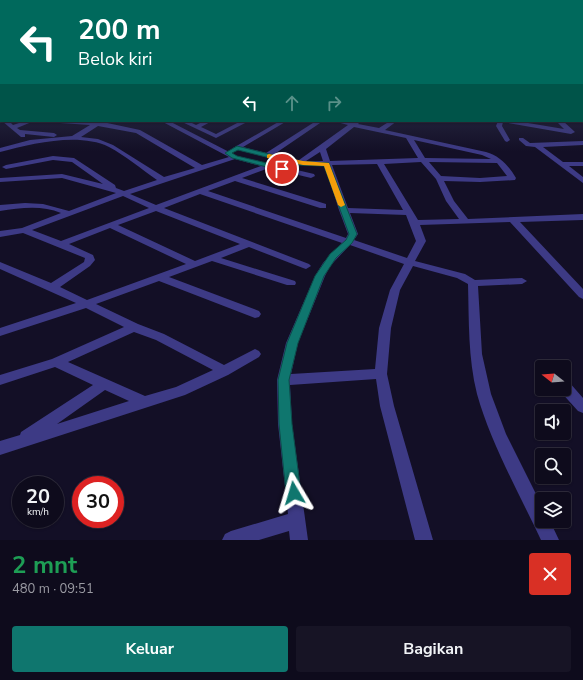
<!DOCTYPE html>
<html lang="id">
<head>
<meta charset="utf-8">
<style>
  :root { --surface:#0e0b1c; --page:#171425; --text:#f1f3f6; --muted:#9b9ba3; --line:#2e2b3b; --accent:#0f766e }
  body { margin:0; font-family:"Nunito Sans",sans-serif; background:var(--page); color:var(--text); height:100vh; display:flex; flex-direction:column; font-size:15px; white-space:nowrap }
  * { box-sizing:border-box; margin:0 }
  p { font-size:13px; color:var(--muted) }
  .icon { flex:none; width:22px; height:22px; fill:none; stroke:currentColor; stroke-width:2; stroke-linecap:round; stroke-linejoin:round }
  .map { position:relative; height:540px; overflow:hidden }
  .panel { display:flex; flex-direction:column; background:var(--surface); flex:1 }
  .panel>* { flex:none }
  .hud { position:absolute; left:0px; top:0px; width:583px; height:122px; box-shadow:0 1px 3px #0004,0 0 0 1px var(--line); background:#00695c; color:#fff; overflow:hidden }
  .needle { width:26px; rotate:287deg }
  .fabs { position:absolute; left:535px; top:360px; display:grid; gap:8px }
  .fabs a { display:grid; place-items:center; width:36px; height:36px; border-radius:4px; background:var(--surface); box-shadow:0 1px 3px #0004,0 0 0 1px var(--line); font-size:20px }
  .speed { position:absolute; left:12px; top:476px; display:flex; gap:8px; font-size:20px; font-weight:700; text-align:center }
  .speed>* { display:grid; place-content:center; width:52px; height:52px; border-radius:50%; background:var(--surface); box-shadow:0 1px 3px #0004,0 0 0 1px var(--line); line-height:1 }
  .speed small { font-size:10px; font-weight:400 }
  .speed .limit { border:6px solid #d22; background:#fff; color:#111 }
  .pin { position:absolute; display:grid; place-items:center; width:34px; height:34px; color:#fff; margin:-17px; border:2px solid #fff; border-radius:50%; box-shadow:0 1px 4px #0007 }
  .me { position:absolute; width:44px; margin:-22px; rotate:353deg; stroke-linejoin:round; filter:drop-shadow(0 0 3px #0008) }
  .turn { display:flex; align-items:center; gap:14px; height:84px; padding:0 12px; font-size:18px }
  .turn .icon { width:52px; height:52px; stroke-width:2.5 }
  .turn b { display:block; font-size:28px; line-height:34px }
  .lanes { display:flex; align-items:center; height:38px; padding:0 12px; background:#0003; justify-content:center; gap:20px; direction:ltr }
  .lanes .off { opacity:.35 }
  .round { display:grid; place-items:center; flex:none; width:42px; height:42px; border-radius:4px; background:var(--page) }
  .overview { display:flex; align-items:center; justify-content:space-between; height:68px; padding:0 12px }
  h1 { font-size:24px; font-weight:700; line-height:30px; color:#1e9e55 }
  .button { display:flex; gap:8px; margin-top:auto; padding:8px 12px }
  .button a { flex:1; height:46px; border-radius:4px; background:var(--accent); color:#fff; font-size:16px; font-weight:700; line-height:46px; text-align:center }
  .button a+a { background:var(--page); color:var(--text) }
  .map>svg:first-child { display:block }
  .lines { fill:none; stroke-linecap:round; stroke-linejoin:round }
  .street { fill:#3d3a85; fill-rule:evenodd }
  .route { fill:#0f766e; stroke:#0a4d48 }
  .slow { fill:#f59e0b }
</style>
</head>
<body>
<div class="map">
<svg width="583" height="540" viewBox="0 0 583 540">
  <rect width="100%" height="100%" fill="#130f26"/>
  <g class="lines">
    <path class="street" d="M 0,76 L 1,76 L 1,78 L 0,78 Z
      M 0,97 L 1,98 L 1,102 L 0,101 Z
      M 2,121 L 9,121 L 13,125 L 25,121 L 34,121 L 17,128 L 20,130 L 54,133 L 57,135 L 54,137 L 25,134 L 25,137 L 21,137 Z
      M 57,121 L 98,121 L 140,130 L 202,165 L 229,157 L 161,121 L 169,121 L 237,156 L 314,174 L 315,176 L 311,178 L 269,168 L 242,178 L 326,204 L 326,208 L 320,208 L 235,181 L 208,191 L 346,238 L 348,234 L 339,210 L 325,166 L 298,165 L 238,150 L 233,150 L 233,148 L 280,121 L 287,121 L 243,147 L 266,153 L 316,121 L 323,121 L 273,155 L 299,160 L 348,125 L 333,121 L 352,123 L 361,121 L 358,124 L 379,128 L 390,121 L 397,121 L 385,130 L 486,152 C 500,156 509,166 516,178 L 515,180 L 480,182 L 444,181 L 454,201 L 468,219 L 583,214 L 583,220 L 520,222 L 583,289 L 583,299 L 579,297 L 510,222 L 420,225 L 426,241 L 415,261 L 465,274 L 475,280 L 522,278 L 527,281 L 522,284 L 478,286 L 482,354 L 491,394 L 506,434 L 542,506 L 542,521 L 550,521 L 559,540 L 541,540 C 519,493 491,444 477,394 C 468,358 469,321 468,284 L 457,278 L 413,266 L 400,290 L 391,328 L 387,374 L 394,406 L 433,540 L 415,540 L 380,406 L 376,379 L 290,385 L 292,424 L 308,540 L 290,540 L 289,531 L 259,540 L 222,540 L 225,534 L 231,531 L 288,514 L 278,424 L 277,380 L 286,343 L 315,276 L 323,263 L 342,243 L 200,194 L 164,208 L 309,264 L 311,266 L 306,269 L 303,268 L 249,247 L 221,258 L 295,281 L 296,283 L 295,285 L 287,285 L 212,261 L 169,277 L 259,311 L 261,314 L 259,317 L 255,318 L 159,281 L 96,304 L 138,324 L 164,334 L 224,365 L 255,349 L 259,351 L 261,354 L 259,357 L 228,375 L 185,395 L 0,455 L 0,441 L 20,435 L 21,432 L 93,385 L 55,367 L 0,385 L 0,375 L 52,359 L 124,327 L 86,308 L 0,336 L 0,328 L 76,303 L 0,269 L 0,262 L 51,283 L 84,262 L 85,258 L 23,233 L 0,237 L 0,231 L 22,228 L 61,213 C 42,205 20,208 0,211 L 0,205 L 25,203 L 43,204 L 69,211 L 116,193 L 62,178 L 0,182 L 0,178 L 62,174 L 103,184 L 72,162 L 53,160 L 6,169 L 2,167 L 6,165 L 53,156 L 74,158 L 115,185 L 116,188 L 124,191 L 157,180 C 141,169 126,156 109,147 C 78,132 32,144 0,152 L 0,148 L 30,140 L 72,136 L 90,125 L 60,123 ZM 98,126 L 136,133 L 195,168 L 164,177 L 113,145 L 98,139 L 81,137 ZM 354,127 L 406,138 L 418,158 L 330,161 L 326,149 ZM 414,140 L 482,155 L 491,159 L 425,158 ZM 320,152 L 323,161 L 306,161 ZM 235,159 L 261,166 L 156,205 L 130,194 ZM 421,162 L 436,179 L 446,201 L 459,219 L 418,220 L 384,164 ZM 429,162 L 497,163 L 507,176 L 480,178 L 441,176 ZM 377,164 L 403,210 L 348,208 L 332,165 ZM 123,196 L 149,208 L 61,241 L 32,230 ZM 156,211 L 240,244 L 195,261 L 118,225 ZM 350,213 L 406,215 L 416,241 L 407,258 L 354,240 L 358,234 ZM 110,228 L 186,264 L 87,300 L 60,287 L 90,266 L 95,260 L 93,255 L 69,244 ZM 350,245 L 404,264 L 390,290 L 379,328 L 375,369 L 291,374 L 298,343 L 325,276 L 330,266 ZM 134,332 L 156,340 L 213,370 L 176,387 L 145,396 L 68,362 ZM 105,390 L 129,401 L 57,424 Z
      M 180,121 L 188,121 L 196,125 L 204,121 L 212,121 L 201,127 L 216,134 L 241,121 L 249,121 L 216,138 Z
      M 498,121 L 516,121 L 564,129 L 556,121 L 563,121 L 575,132 L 571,134 L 503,122 L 502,126 L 510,140 L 507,142 L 505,141 L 496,126 Z
      M 519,138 L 523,138 L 530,143 L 583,141 L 583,145 L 543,147 L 563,162 L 583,162 L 583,166 L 569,166 L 583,177 L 583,183 L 535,147 L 526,146 L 519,140 Z
      M 546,362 L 551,364 L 553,367 L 542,367 L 542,370 L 540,367 L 542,364 Z
      M 564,381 L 569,382 L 583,398 L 583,413 L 578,411 L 559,390 L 564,389 Z"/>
  </g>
  <linearGradient id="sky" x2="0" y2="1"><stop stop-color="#0a0815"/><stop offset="0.5" stop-color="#333752"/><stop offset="1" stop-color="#333752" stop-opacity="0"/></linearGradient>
  <rect width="583" height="151" fill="url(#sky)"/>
  <path class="route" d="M 237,146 L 298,161 L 329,163 L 357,234 L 352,243 L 336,258 L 324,276 L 298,343 L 289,380 L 292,424 L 301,493 L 299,498 L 294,500 L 288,498 L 286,493 L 279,424 L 278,380 L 287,343 L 315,276 L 330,254 L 346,240 L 349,234 L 324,166 L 298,165 L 238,150 L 232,153 L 237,156 L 284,167 L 284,170 L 282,171 L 232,158 L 225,153 Z"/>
  <path class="slow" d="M 269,154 L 303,161 L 329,163 L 345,205 L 341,207 L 338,205 L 324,166 L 303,165 L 267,158 L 267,155 Z"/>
</svg>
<div class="fabs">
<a><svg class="needle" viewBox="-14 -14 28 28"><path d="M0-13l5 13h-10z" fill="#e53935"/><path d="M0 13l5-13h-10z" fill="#9b9ba3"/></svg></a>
<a><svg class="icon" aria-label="sound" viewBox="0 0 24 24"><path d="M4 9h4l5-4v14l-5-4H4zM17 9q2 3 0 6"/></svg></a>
<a><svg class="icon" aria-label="search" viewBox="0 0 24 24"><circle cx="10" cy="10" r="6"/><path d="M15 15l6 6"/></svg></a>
<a><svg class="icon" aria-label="layers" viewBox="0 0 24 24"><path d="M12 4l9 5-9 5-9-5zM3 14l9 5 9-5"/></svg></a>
</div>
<div class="speed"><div>20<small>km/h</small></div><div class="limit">30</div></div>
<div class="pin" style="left:282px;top:169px;background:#d93025"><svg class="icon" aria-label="arrive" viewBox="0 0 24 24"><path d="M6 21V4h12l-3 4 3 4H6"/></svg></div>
<svg class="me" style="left:294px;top:493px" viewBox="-20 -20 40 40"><path d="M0-17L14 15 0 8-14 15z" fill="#0f766e" stroke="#fff" stroke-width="4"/></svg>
<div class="hud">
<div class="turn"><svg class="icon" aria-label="left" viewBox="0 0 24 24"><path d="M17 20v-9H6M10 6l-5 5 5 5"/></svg><div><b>200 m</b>Belok kiri</div></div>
<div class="lanes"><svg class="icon" aria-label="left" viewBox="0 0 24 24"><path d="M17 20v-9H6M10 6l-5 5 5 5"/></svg><svg class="icon off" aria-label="ahead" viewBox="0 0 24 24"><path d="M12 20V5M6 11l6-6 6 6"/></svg><svg class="icon off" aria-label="right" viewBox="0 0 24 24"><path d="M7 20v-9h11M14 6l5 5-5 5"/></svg></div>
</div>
</div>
<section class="panel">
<div class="overview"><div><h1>2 mnt</h1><p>480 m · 09:51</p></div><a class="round" style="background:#d93025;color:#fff"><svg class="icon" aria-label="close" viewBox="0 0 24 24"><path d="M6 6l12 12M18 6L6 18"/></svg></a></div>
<div class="button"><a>Keluar</a><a>Bagikan</a></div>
</section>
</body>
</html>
